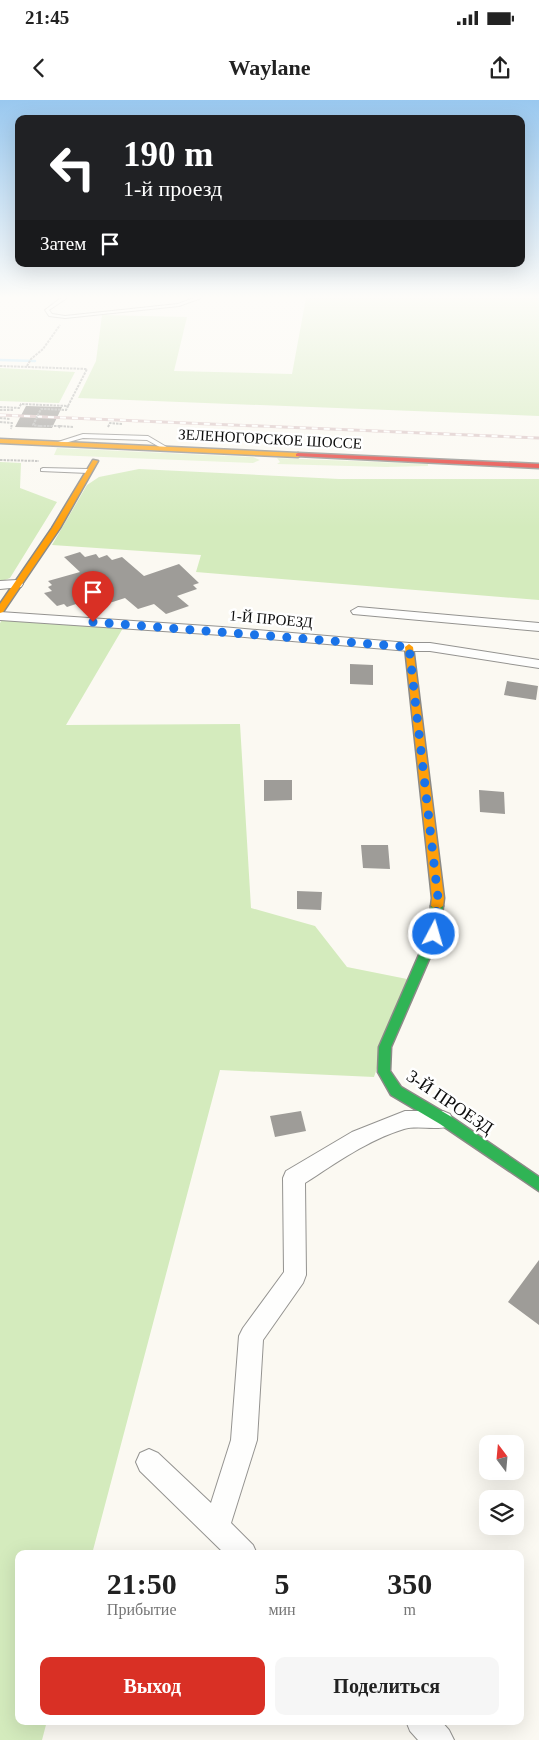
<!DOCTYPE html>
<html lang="ru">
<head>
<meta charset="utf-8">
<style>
  :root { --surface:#fff; --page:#f6f6f6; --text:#222; --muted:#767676; --accent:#d93025 }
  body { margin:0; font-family:Georgia,serif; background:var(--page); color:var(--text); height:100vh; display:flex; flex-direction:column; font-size:19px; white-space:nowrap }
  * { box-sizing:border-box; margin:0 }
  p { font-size:16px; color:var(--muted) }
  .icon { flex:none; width:28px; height:28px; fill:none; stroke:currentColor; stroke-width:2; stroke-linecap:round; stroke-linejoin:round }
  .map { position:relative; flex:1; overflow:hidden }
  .drawer { position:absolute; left:15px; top:1450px; width:509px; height:175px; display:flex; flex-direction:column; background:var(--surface); border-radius:10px; box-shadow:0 5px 20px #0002 }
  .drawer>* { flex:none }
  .banner { position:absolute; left:15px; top:15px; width:510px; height:152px; border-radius:10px; box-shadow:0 5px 20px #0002; background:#202124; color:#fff; overflow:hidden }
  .needle { width:32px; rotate:344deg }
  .tools { position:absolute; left:479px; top:1335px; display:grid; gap:10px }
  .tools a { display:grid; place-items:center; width:45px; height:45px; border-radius:10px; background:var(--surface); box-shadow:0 5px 20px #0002; font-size:25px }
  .pin { position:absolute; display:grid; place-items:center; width:42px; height:42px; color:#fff; margin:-51px -21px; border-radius:50% 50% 50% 0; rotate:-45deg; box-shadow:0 0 5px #0007 }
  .pin .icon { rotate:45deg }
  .me { position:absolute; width:55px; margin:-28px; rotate:6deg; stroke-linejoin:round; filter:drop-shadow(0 0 4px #0008) }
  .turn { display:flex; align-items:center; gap:18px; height:105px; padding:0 25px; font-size:22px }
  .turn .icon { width:65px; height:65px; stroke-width:2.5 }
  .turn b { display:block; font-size:35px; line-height:42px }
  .then { display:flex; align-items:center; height:48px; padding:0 25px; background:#0003; gap:10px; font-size:19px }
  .eta { display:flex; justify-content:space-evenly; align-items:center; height:85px; text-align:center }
  .eta b { font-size:30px; font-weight:800; line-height:35px }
  .action { display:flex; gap:10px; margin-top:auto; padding:10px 25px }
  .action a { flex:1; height:58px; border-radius:10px; background:var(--accent); color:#fff; font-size:20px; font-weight:800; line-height:58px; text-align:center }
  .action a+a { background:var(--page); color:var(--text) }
  .status { display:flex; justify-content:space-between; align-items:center; height:35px; padding:0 25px; background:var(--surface); direction:ltr }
  .status svg { height:14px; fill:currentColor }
  header { display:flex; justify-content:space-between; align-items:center; height:65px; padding:0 25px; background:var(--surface); font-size:22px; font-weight:800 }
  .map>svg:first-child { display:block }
  .green { fill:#e4f2cf }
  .forest { fill:#d4ebbd }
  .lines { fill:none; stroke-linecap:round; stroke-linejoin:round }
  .stream { stroke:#c4e7f9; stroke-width:2.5 }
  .building { fill:#9e9c98 }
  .lane-casing { stroke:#949390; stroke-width:2 }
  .street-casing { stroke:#949390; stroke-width:2 }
  .fast-casing { stroke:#8b8a87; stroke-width:3 }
  .slow-casing { stroke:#8b8a87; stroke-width:3 }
  .jam-casing { stroke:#8b8a87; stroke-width:3 }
  .path { stroke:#b8b8b6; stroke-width:2; stroke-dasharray:2.5 1; stroke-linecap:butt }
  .lane { fill:#fefefd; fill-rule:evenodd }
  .street { fill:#fefefd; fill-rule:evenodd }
  .fast { fill:#30b455; fill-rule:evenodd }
  .slow { fill:#ff9f0a; fill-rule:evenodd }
  .jam { fill:#e5322d; fill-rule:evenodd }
  .rail-casing { stroke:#d9c3c3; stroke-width:3 }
  .rail { stroke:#fff; stroke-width:2; stroke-dasharray:6; stroke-linecap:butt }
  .path-bridge { stroke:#b8b8b6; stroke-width:2; stroke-dasharray:2.5 1; stroke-linecap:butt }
  .route { stroke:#1a73e8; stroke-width:9; stroke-dasharray:0 16.2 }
  .labels { text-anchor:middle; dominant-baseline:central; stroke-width:5; stroke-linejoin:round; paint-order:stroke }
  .far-street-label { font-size:15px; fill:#0d0d0d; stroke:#fff }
  .street-label { font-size:18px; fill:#0d0d0d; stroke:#fff }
</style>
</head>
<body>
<div class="status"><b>21:45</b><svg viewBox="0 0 49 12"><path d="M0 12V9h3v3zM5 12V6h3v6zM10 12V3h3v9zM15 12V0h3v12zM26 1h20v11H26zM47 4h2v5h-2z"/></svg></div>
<header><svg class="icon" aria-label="back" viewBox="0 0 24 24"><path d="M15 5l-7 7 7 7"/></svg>Waylane<svg class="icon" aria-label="share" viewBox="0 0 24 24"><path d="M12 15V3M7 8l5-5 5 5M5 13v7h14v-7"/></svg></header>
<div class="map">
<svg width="539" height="1640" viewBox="0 0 539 1640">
  <rect width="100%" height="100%" fill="#fbf9f2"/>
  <path class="green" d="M 57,348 L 253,357 L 260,360 L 253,363 L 54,355 Z
    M 277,358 L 428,364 L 428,366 L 386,367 L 277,364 L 280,362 Z"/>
  <path class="forest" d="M 306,198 L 539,198 L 539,316 L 78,298 L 96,261 L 102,215 L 187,217 L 174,271 L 292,274 Z
    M 0,268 L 75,272 L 59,303 L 0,301 Z
    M 0,362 L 21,363 L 20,388 L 57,402 L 10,478 L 0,482 Z
    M 139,369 L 339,379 L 539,379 L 539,500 L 196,472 L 201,455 L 52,445 L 87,385 L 99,377 Z
    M 2,520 L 123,528 L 66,625 L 240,624 L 251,808 L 315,826 L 347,867 L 407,879 L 374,977 L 220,970 L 92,1454 L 19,1454 L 19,1621 L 47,1621 L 42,1640 L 0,1640 L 0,523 Z"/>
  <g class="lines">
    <path class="stream" d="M 0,260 L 35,261"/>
  </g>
  <path class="building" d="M 26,306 L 62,307 L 52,328 L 15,327 Z
    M 80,452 L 85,457 L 96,454 L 99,458 L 107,455 L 112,460 L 122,457 L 144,476 L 179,464 L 199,483 L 193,485 L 197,489 L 177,496 L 189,506 L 166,514 L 154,504 L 138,509 L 125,498 L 94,508 L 91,505 L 80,508 L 76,504 L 67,507 L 64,504 L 57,506 L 44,493 L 52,491 L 48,487 L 52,485 L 48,481 L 80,472 L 64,457 Z
    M 350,564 L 373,565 L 373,585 L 350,584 Z
    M 507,581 L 538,586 L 536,600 L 504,595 Z
    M 264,680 L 292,680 L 292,700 L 264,701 Z
    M 479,690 L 504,692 L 505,714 L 480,712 Z
    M 361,745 L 388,745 L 390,769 L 363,768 Z
    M 297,791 L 322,792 L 321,810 L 297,809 Z
    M 301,1011 L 306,1031 L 275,1037 L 270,1016 Z
    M 539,1160 L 539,1225 L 508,1202 Z"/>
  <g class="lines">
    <g class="lane-casing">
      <path id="lane" d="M 61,198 L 67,198 L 49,210 L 52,214 L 65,216 L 178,204 L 194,198 L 201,198 L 179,206 L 65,218 L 49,216 L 45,210 Z
        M 83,334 L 148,336 L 170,349 L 165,350 L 147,340 L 83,338 L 61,344 L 58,342 Z
        M 43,368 L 88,369 L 91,371 L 88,373 L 41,371 L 41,369 Z"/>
    </g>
    <g class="street-casing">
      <path id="street" d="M 17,480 L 23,484 L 21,487 L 0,489 L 0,481 Z
        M 358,507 L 539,523 L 539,531 L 353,514 L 351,511 Z
        M 0,512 L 222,527 L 409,543 L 430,543 L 539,560 L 539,568 L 430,551 L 409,551 L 222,535 L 0,520 Z
        M 405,1011 L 443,1011 L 450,1014 L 453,1020 L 450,1026 C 435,1031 419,1025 404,1029 C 368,1040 336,1063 305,1083 L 306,1175 L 303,1183 L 263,1240 L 257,1340 L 231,1423 L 253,1445 L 257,1454 L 225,1454 L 140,1371 L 136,1362 L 140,1353 L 149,1349 L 158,1353 L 211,1403 L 231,1340 L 239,1236 L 243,1228 L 284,1172 L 283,1078 L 286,1071 L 352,1032 Z
        M 406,1621 L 441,1621 L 449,1630 L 454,1640 L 418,1640 L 410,1631 Z"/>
    </g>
    <g class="fast-casing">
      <path id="fast" d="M 437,802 L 443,806 L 440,834 L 391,947 L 390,971 L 401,987 L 450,1016 L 539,1077 L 539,1091 L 440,1024 L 391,995 L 378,972 L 379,947 L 428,834 L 431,806 Z"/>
    </g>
    <g class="slow-casing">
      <path id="slow" d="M 0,339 L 298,353 L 301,355 L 298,357 L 0,343 Z
        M 93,360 L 98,361 L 60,428 L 3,512 L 0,513 L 0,504 L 52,428 Z
        M 409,544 L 413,547 L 444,798 L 443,806 L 437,810 L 431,806 L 432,798 L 405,547 Z"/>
    </g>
    <g class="jam-casing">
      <path id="jam" d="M 298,353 L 539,364 L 539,368 L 296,356 L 296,354 Z"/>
    </g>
    <path class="path" d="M 0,266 L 87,269 L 68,306
      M 27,266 L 31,259 L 43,249 L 60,225
      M 0,307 L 19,308 L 21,304 L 68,306 L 66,310 L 46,309
      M 0,310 L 13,310
      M 0,318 L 10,319
      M 0,322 L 12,323 L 11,329
      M 40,326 L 60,326 L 59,328
      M 60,326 L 74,327
      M 108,327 L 110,323 L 122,324
      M 0,360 L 39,361"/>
    <use href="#lane" class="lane"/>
    <use href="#street" class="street"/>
    <use href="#fast" class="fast"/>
    <use href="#slow" class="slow"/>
    <use href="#jam" class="jam"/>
    <g class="rail-casing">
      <path id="rail" d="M 0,315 L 539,338"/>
    </g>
    <use href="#rail" class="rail"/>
    <path class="path-bridge" d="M 40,326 L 33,325 L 41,309 L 46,309"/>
  </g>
  <linearGradient id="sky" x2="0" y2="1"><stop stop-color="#99c8ef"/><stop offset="0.46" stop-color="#fdfcf9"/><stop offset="1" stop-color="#fdfcf9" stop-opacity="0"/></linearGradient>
  <rect width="539" height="428" fill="url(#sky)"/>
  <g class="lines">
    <path class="route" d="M 93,522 L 409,547 L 438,798 L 434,834"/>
  </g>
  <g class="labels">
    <g class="far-street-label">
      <text transform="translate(270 339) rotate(3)">ЗЕЛЕНОГОРСКОЕ ШОССЕ</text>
      <text transform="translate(271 519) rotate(5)">1-Й ПРОЕЗД</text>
    </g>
    <g class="street-label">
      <text transform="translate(450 1002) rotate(34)">3-Й ПРОЕЗД</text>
    </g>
  </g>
</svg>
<div class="tools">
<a><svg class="needle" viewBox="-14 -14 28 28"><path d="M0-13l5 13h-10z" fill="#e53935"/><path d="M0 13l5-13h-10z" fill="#767676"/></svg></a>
<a><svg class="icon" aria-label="layers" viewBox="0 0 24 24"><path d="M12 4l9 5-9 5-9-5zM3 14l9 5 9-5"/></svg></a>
</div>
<div class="pin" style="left:93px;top:522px;background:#d93025"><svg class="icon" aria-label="arrive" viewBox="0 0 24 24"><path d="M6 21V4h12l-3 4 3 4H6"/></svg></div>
<svg class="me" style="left:434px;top:834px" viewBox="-20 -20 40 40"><circle r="17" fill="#1a73e8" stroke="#fff" stroke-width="3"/><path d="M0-11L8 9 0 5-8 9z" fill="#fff"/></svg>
<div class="banner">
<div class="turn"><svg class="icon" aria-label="left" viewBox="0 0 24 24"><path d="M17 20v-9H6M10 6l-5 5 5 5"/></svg><div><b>190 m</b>1-й проезд</div></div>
<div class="then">Затем<svg class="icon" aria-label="arrive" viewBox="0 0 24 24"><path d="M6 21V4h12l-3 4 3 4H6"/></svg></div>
</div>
<section class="drawer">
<div class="eta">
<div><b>21:50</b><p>Прибытие</p></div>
<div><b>5</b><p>мин</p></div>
<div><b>350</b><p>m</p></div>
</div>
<div class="action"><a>Выход</a><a>Поделиться</a></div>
</section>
</div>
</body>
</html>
